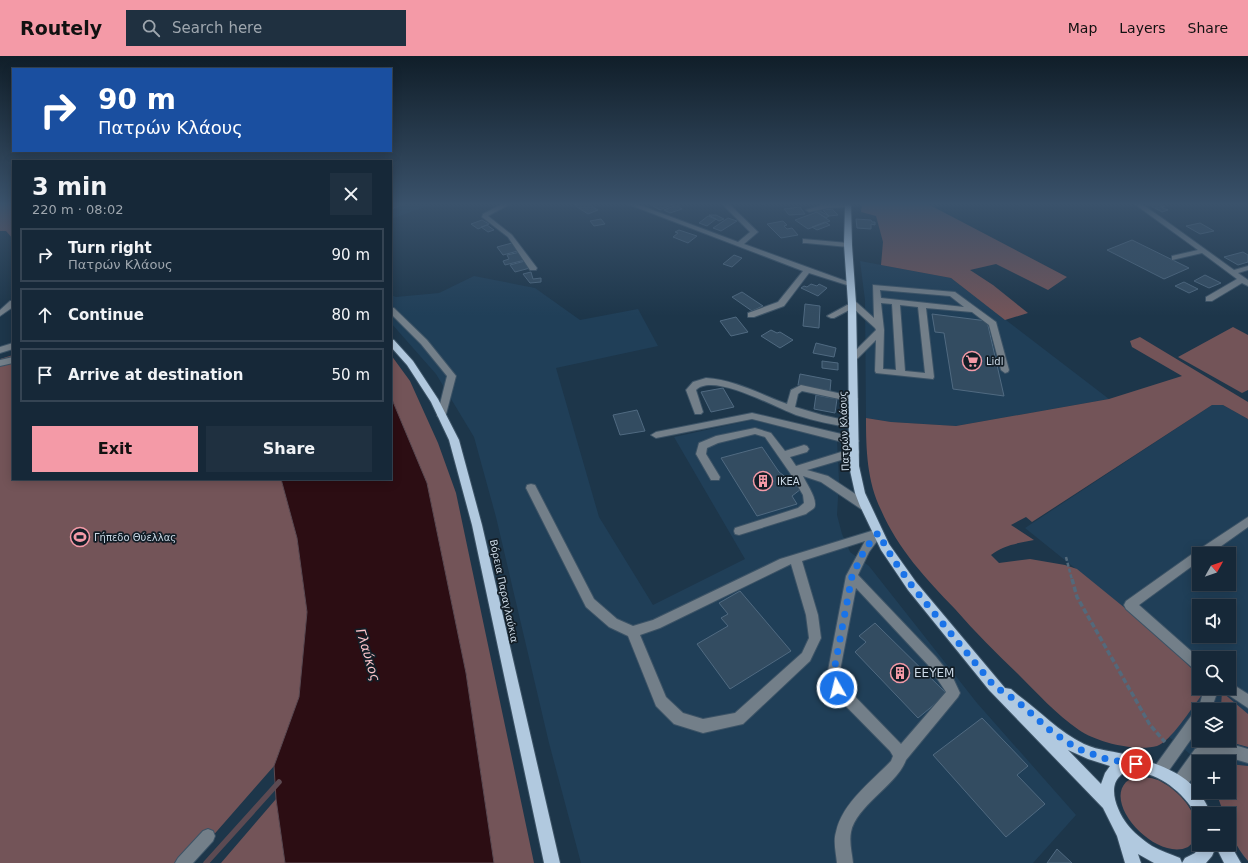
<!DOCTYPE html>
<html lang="en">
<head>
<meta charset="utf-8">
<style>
  :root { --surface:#162838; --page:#1f3040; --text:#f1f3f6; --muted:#9ea6ae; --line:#354453; --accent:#f49aa7 }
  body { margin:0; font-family:"DejaVu Sans",sans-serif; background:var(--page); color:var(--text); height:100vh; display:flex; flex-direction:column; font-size:15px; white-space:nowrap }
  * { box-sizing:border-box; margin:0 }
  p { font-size:13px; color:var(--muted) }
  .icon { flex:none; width:22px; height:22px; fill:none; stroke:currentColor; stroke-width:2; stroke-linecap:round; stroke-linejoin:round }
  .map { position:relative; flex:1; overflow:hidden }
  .details { position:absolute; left:12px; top:104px; width:380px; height:320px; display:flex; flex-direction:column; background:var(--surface); border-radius:0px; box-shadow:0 2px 10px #0003,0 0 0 1px var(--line) }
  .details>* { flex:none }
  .hud { position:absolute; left:12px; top:12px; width:380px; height:84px; border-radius:0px; box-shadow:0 2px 10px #0003,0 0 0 1px var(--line); background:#1a4fa0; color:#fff; overflow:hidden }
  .needle { width:26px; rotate:50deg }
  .controls { position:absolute; left:1192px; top:491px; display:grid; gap:8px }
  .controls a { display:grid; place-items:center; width:44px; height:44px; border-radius:0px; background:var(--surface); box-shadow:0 2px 10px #0003,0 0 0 1px var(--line); font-size:20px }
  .pin { position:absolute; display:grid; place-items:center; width:34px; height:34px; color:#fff; margin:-17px; border:2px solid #fff; border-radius:50%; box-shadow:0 1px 4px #0007 }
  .me { position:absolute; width:44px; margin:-22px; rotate:352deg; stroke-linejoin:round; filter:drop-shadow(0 0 3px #0008) }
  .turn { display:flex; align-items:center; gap:14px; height:84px; padding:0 20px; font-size:18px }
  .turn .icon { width:52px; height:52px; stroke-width:2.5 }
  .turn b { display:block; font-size:28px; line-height:34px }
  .round { display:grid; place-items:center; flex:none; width:42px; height:42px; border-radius:0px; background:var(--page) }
  .summary { display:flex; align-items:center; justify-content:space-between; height:68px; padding:0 20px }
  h1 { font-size:24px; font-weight:700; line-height:30px }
  .cta { display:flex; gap:8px; margin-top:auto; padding:8px 20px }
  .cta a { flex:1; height:46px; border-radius:0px; background:var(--accent); color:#111; font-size:16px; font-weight:700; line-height:46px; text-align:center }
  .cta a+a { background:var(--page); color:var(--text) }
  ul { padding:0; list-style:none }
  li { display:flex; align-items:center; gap:12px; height:54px; margin:0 8px 6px; padding:0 12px; border:2px solid var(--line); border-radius:0px }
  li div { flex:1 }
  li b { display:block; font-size:15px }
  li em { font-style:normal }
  header { display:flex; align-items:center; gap:24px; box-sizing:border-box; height:56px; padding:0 20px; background:var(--accent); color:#111 }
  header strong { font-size:19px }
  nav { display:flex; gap:22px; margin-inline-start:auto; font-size:14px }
  .search { width:280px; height:36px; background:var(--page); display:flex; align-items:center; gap:10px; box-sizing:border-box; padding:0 14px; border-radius:0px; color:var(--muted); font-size:15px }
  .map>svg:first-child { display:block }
  .built { fill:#203f58; fill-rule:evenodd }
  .green { fill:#735458 }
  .water { fill:#2c0d13; stroke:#5c4a52 }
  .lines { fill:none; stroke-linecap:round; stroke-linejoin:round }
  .stream { stroke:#5c4a52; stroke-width:5.5 }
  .building { fill:#334c61; stroke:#506a81 }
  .minor-casing { stroke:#3c5366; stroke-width:2 }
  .major-casing { stroke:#3c5366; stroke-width:2 }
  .path-far1 { stroke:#53697b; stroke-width:2.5; stroke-dasharray:4 2; stroke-linecap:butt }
  .path { stroke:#53697b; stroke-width:3.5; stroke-dasharray:5.5 2.5; stroke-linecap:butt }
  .minor { fill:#737f89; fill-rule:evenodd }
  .major { fill:#b1c9df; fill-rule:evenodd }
  .route { stroke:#1a73e8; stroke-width:7; stroke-dasharray:0 12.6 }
  .labels { text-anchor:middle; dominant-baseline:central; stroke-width:3.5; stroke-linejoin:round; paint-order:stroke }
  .poi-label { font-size:10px; fill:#cbd9e6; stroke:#121d26; text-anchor:start }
  .street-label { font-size:10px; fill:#cbd9e6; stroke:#121d26 }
  .near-poi-label { font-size:12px; fill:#cbd9e6; stroke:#121d26; text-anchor:start }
  .near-water-label { font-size:13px; font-style:italic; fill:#fbc3c9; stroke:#121d26 }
</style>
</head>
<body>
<header>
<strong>Routely</strong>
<div class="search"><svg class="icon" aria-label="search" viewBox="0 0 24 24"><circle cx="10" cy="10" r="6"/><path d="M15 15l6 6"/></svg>Search here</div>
<nav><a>Map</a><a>Layers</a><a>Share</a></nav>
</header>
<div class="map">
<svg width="1248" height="807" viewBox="0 0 1248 807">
  <rect width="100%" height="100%" fill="#1d364a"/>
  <path class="built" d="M 391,147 L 436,147 L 391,163 Z
    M 860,205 L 951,222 L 1109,343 L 956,370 L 891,366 L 866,362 L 865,244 Z
    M 474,220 L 535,232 L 580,264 L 638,253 L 658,290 L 556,312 L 599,461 L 653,549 L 745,503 L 674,381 L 752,364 L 837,384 L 839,425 L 837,459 L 842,478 L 850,496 L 869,510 L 977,647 L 1076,759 L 1033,807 L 581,807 L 549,687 L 496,461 L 474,381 L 436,318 L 391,267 L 391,239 L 396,241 L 439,237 Z
    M 1219,348 L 1223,349 L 1248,363 L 1248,805 L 1243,800 L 1234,783 L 1229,773 L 1229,758 L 1224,758 L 1216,736 L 1229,736 L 1229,706 L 1200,706 L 1169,681 L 1200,640 L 1201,632 L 1229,632 L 1229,602 L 1199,602 L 1199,623 L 1196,617 L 1163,583 L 1025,472 L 1212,349 ZM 1199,498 L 1229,498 L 1229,528 L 1199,528 ZM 1199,550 L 1229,550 L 1229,580 L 1199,580 ZM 1199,654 L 1229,654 L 1229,684 L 1199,684 Z"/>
  <path class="green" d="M 0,147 L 13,147 L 13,183 L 6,175 L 0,175 Z
    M 862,147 L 926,147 L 1067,221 L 1048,234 L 996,208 L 970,214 L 993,229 L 1028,257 L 1005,264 L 951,222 L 881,209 L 883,186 L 876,160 L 861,156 Z
    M 1233,271 L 1248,279 L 1248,334 L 1242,337 L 1178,301 Z
    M 1140,281 L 1248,346 L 1248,363 L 1223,349 L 1212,349 L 1032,466 L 1026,461 L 1011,469 L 1034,484 C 1018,487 1004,489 991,499 L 999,507 L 1030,503 L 1065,509 L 1077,513 L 1163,583 L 1196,617 L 1199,623 L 1199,632 L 1202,633 L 1201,640 C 1191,653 1171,685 1157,690 C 1136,696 1096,686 1079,674 C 1056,658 1037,637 1018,618 C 996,597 975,576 955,553 C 926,523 898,493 881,454 C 867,425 866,394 866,362 L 891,366 L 956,370 L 1109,343 L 1182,320 L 1132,291 L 1130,285 Z
    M 13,299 L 13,423 L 281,423 L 297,482 L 307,556 L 299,641 L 274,710 L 189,807 L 0,807 L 0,303 Z
    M 391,299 L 410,325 L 438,387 L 456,437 L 534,807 L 494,807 L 466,617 L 427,427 L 391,341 Z
    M 1222,636 L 1248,658 L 1248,691 L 1223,684 L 1229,684 L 1229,654 L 1219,654 L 1221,650 Z
    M 1229,708 L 1248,710 L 1248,805 C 1236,791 1229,777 1229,758 L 1224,758 L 1216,736 L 1229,736 Z
    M 1134,721 C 1142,721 1150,721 1158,724 C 1177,733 1200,756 1196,779 C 1195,783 1192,788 1188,791 C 1158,806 1103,750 1126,726 C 1128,724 1132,723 1134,721 Z
    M 276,743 L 285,807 L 221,807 Z"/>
  <path class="water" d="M 391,341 L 427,427 L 466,617 L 494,807 L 285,807 L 276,743 L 274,710 L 299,641 L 307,556 L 297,482 L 281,423 L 391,423 Z"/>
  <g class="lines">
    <path class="stream" d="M 206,807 L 279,726"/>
  </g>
  <path class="building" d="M 391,147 L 408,147 L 391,153 Z
    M 579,147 L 587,147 L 598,154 L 588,158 L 574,149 Z
    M 656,147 L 671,147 L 673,148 L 660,154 L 651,149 Z
    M 1146,147 L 1160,147 L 1165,150 L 1161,151 L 1168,154 L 1162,156 Z
    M 676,149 L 682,153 L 670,157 L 664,154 Z
    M 800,151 L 805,158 L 789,159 L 784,153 Z
    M 832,153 L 838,159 L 829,160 L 823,154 Z
    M 818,154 L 829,160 L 826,162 L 815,155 Z
    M 817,156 L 830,165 L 808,173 L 795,164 Z
    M 709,159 L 716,159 L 724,163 L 719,165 Z
    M 708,160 L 716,163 L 707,170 L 699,167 Z
    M 728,162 L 737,165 L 721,175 L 713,172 Z
    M 601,163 L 605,168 L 594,170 L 590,165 Z
    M 856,163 L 871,164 L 872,166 L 875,166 L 875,169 L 871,168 L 871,173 L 857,172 Z
    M 482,164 L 489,168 L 478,173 L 471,168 Z
    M 783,165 L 787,169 L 784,170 L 787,173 L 792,172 L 798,179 L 781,182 L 767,168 Z
    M 825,166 L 830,169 L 817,174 L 812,171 Z
    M 1200,167 L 1214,175 L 1200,178 L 1186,170 Z
    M 487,169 L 494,174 L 488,176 L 481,171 Z
    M 679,174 L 697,180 L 688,187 L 673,181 L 678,177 L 675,176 Z
    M 1132,184 L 1189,212 L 1164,223 L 1107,194 Z
    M 512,187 L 518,195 L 503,199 L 497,191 Z
    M 520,196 L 525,204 L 505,209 L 503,205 L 509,203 L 507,199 Z
    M 1243,196 L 1248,199 L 1248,206 L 1238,209 L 1224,201 Z
    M 734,199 L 742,202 L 732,211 L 723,208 Z
    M 525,205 L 530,212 L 515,216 L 510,209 Z
    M 531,216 L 533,223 L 541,222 L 541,226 L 530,227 L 523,218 Z
    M 1205,219 L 1221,227 L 1209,232 L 1194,225 Z
    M 1184,226 L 1198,233 L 1189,237 L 1175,230 Z
    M 811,228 L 817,230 L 819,228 L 827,232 L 818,240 L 801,232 L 804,230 L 807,231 Z
    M 742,236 L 763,250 L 752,255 L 732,241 Z
    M 805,248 L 820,250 L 819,272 L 803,270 Z
    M 932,258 L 987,265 L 1004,340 L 953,333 L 944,277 L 935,276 Z
    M 736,261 L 748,276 L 731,280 L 720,265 Z
    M 771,274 L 777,277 L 780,276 L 793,284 L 780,292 L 761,280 Z
    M 816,287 L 836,292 L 834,301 L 813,297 Z
    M 822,305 L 838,307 L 838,314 L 822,312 Z
    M 800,318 L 831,324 L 830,335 L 798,329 Z
    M 723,332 L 734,351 L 711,356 L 701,336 Z
    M 816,339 L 837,343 L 835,357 L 814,353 Z
    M 637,354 L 645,375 L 620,379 L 613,359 Z
    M 762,391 L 779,416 L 801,433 L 792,440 L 797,448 L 757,460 L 721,402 Z
    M 740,535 L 791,595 L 730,633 L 697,588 L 728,570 L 721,562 L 728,558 L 719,547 Z
    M 875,567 L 947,638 L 918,662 L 855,596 L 866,586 L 859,580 Z
    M 982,662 L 1028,710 L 1017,719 L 1045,748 L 1006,781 L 933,699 Z
    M 1057,793 L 1072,807 L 1047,807 Z"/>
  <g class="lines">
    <g class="minor-casing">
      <path id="minor" d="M 504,147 L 512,147 L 488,160 L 512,179 L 537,212 L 536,214 L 530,214 L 508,181 L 482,161 L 483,158 Z
        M 625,147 L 634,147 L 738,186 L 750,176 L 721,147 L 728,147 L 758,176 L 744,188 L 854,228 L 850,230 L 809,217 L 784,250 L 754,261 L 748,261 L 748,257 L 778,246 L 803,215 Z
        M 820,147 L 848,147 L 851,149 L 848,151 L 828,152 L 809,156 L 806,154 L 822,149 Z
        M 1133,147 L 1140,147 L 1162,162 L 1234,214 L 1248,210 L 1248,214 L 1238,217 L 1248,224 L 1248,230 L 1242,227 L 1212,245 L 1206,245 L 1206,241 L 1237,223 L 1202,197 L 1172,204 L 1172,200 L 1198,194 Z
        M 803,183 L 848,187 L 852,189 L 848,191 L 806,187 L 803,187 Z
        M 873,229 L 955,236 L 996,266 L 1009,314 L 1008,316 L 1005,317 L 1001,314 L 989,269 L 972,256 L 926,252 L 934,321 L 933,323 L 876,317 L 875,315 L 876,284 L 856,304 L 850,304 L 849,302 L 850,300 L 876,274 L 875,272 L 853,252 L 834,262 L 831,262 L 827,260 L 849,248 L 849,245 L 855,245 L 874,262 ZM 880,234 L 950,240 L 964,251 L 881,242 ZM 881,247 L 892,248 L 896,314 L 883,313 L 884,274 ZM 900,249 L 918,251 L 925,317 L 905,315 Z
        M 10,245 L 13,245 L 13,251 L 0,260 L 0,254 Z
        M 391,252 L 394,252 L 427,284 L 456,320 L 445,362 L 442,363 L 437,360 L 447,320 L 421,288 L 391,258 Z
        M 13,287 L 13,293 L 0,297 L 0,291 Z
        M 13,301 L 13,307 L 0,310 L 0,304 Z
        M 706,322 C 735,324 760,338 787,348 L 791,334 L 801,329 L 856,341 L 858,343 L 856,345 L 853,346 L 802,335 L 798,338 L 795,351 L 822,359 L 853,366 L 858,369 L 853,372 C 834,369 815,365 796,359 C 776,352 713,316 696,334 L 703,356 L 701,358 L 695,358 L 686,334 L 693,326 Z
        M 752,357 L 854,381 L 859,385 L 854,389 L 752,363 L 656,382 L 651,379 L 656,376 Z
        M 755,372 L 771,377 L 785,395 L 804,389 L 807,390 L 809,393 L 807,396 L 790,401 L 796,410 L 854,392 L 858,393 L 859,396 L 858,399 L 807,414 L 828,420 L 869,447 L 870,450 L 869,453 L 865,454 L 861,453 L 821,426 L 803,420 C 806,427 819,445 814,452 C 812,454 808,456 806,458 L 739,479 L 735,478 L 734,475 L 735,472 L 798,452 L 804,447 L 803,439 L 790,417 L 765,381 L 755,378 L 718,387 L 707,392 L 706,398 L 720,421 L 719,424 L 711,424 L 696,398 L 699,387 L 716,380 Z
        M 531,428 L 535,429 L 594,543 L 617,563 L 633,570 L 653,564 L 780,503 L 878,473 L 882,474 L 883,477 L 869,496 L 858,519 L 936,601 L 953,622 L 960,637 L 958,641 L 906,704 C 897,729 856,750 851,776 C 849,786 852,797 853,807 L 837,807 C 836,797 833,785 836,776 C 842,747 872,725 891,705 L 893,700 L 890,695 L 832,636 L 827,620 L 846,520 L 865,485 L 802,505 L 818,559 L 821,582 L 810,605 L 743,668 L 703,677 L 674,668 L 656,650 L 628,580 L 609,571 L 586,551 L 526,432 L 527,429 ZM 791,508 L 806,559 L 809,582 L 802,597 L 735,657 L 703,663 L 683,657 L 666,641 L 640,579 L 660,572 ZM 856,532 L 928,609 L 946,636 L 901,688 L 840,625 L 839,620 Z
        M 1248,461 L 1248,471 L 1210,498 L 1199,498 L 1199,505 L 1139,549 L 1199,602 L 1199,616 L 1195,614 L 1126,553 L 1124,549 L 1126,545 L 1195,496 Z
        M 1229,626 L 1248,638 L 1248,652 L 1224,636 L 1222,632 L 1229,632 Z
        M 1202,632 L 1216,632 L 1216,640 L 1211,654 L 1199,654 L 1199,672 L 1165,720 L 1160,722 L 1155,720 L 1153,715 L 1155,710 L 1194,656 L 1198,655 L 1202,640 Z
        M 1211,686 L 1224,686 L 1248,693 L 1248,707 L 1224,700 L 1208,701 L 1203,706 L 1199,706 C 1199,715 1188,731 1179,734 L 1174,732 L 1172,727 L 1174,722 L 1195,693 Z
        M 208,773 L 213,775 L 215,780 L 213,785 L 193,807 L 175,807 L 178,802 L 203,775 Z"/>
    </g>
    <g class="major-casing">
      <path id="major" d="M 845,147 L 851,147 L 852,189 L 856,247 L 859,410 L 865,437 L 889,488 L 916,526 L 1005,632 L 1011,633 L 1018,639 C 1040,655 1059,676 1084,688 C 1099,695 1115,695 1131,700 C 1167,711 1196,720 1211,758 L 1199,758 L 1199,763 C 1186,740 1165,720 1138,716 C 1132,715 1124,715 1120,720 C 1107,732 1118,756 1127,768 C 1133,776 1143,784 1152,790 C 1161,795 1171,798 1180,802 L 1182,807 L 1185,802 L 1195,797 L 1201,788 L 1229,788 L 1229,786 L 1241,807 L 1224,807 L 1216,791 L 1212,800 L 1206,807 L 1154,807 L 1138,798 L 1141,807 L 1125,807 L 1117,780 L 1103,752 L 989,634 L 908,534 L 881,494 L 860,450 L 855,437 L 849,410 L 848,247 L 844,189 ZM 1068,694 L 1088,703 L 1110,710 L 1105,717 L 1101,728 Z
        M 391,283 L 394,284 L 413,305 L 438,343 L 459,384 L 482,469 L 560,807 L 544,807 L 472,469 L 449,384 L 431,346 L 407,309 L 391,291 Z"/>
    </g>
    <path class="path-far1" d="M 1066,501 L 1072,524"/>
    <path class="path" d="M 1072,523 L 1077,541 L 1150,669 L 1165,686"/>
    <use href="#minor" class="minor"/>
    <use href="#major" class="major"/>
  </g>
  <linearGradient id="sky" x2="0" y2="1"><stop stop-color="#101e29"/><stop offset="0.57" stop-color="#3a526b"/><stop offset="1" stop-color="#3a526b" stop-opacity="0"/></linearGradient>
  <rect width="1248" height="260" fill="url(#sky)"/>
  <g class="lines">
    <path class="route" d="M 837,632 L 834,626 L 833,620 L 852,520 L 865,493 L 878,477 L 893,503 L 912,530 L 994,630 L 1017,645 L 1051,675 L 1076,692 L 1106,703 L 1136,708"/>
  </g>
  <defs>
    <g id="supermarket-ring" transform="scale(1)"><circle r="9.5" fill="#121d26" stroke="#f49aa7" stroke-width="1.5"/><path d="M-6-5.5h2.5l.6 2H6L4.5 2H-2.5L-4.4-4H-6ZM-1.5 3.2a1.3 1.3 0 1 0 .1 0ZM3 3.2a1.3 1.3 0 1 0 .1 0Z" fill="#f49aa7"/></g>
    <g id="building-ring" transform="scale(1)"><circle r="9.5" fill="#121d26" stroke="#f49aa7" stroke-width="1.5"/><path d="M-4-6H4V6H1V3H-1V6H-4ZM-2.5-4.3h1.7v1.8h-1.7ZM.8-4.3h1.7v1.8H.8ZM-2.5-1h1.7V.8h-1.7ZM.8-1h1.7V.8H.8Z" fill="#f49aa7"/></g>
    <g id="stadium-ring" transform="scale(1)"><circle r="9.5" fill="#121d26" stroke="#f49aa7" stroke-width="1.5"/><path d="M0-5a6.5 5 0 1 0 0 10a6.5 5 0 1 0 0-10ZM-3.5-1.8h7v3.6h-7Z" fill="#f49aa7"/></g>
  </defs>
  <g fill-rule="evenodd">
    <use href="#supermarket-ring" x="972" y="305"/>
    <use href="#building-ring" x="763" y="425"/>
    <use href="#stadium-ring" x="80" y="481"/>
    <use href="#building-ring" x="900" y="617"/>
  </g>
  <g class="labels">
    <g class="poi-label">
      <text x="986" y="305">Lidl</text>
      <text x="777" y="425">IKEA</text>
      <text x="94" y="481">Γήπεδο Θύελλας</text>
    </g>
    <g class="street-label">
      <text transform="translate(844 375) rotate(-92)">Πατρών Κλάους</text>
      <text transform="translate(504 535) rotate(78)">Βόρεια Παραγλαύκια</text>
    </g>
    <g class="near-poi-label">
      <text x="914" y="617">EEYEM</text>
    </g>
    <g class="near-water-label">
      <text transform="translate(368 599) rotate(73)">Γλαύκος</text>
    </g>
  </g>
</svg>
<div class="controls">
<a><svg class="needle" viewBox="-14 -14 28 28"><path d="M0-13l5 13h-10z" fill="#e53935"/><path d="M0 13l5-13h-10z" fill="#9ea6ae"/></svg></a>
<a><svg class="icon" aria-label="sound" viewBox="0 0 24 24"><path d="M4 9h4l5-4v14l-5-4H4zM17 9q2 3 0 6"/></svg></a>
<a><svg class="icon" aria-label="search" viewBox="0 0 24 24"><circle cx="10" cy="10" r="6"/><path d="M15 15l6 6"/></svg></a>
<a><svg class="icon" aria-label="layers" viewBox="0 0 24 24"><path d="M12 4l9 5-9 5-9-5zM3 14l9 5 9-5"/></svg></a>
<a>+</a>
<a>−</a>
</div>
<div class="pin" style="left:1136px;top:708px;background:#d93025"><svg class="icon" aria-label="arrive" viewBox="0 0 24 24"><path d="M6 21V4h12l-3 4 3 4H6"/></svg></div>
<svg class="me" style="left:837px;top:632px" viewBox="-20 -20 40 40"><circle r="17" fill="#1a73e8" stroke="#fff" stroke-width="3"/><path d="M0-11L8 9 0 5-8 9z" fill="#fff"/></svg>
<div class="hud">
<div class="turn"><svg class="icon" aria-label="right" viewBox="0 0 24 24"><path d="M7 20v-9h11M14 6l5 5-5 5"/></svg><div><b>90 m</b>Πατρών Κλάους</div></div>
</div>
<section class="details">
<div class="summary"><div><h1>3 min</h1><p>220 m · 08:02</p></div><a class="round"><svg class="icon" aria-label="close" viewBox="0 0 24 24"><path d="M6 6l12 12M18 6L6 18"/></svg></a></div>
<ul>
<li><svg class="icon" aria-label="right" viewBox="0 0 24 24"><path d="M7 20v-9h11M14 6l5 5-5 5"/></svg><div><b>Turn right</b><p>Πατρών Κλάους</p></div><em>90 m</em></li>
<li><svg class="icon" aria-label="ahead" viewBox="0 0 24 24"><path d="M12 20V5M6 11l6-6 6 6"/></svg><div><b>Continue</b></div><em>80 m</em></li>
<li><svg class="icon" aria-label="arrive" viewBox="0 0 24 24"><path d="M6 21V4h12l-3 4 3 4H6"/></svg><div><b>Arrive at destination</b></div><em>50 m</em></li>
</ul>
<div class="cta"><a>Exit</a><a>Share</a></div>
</section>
</div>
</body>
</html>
